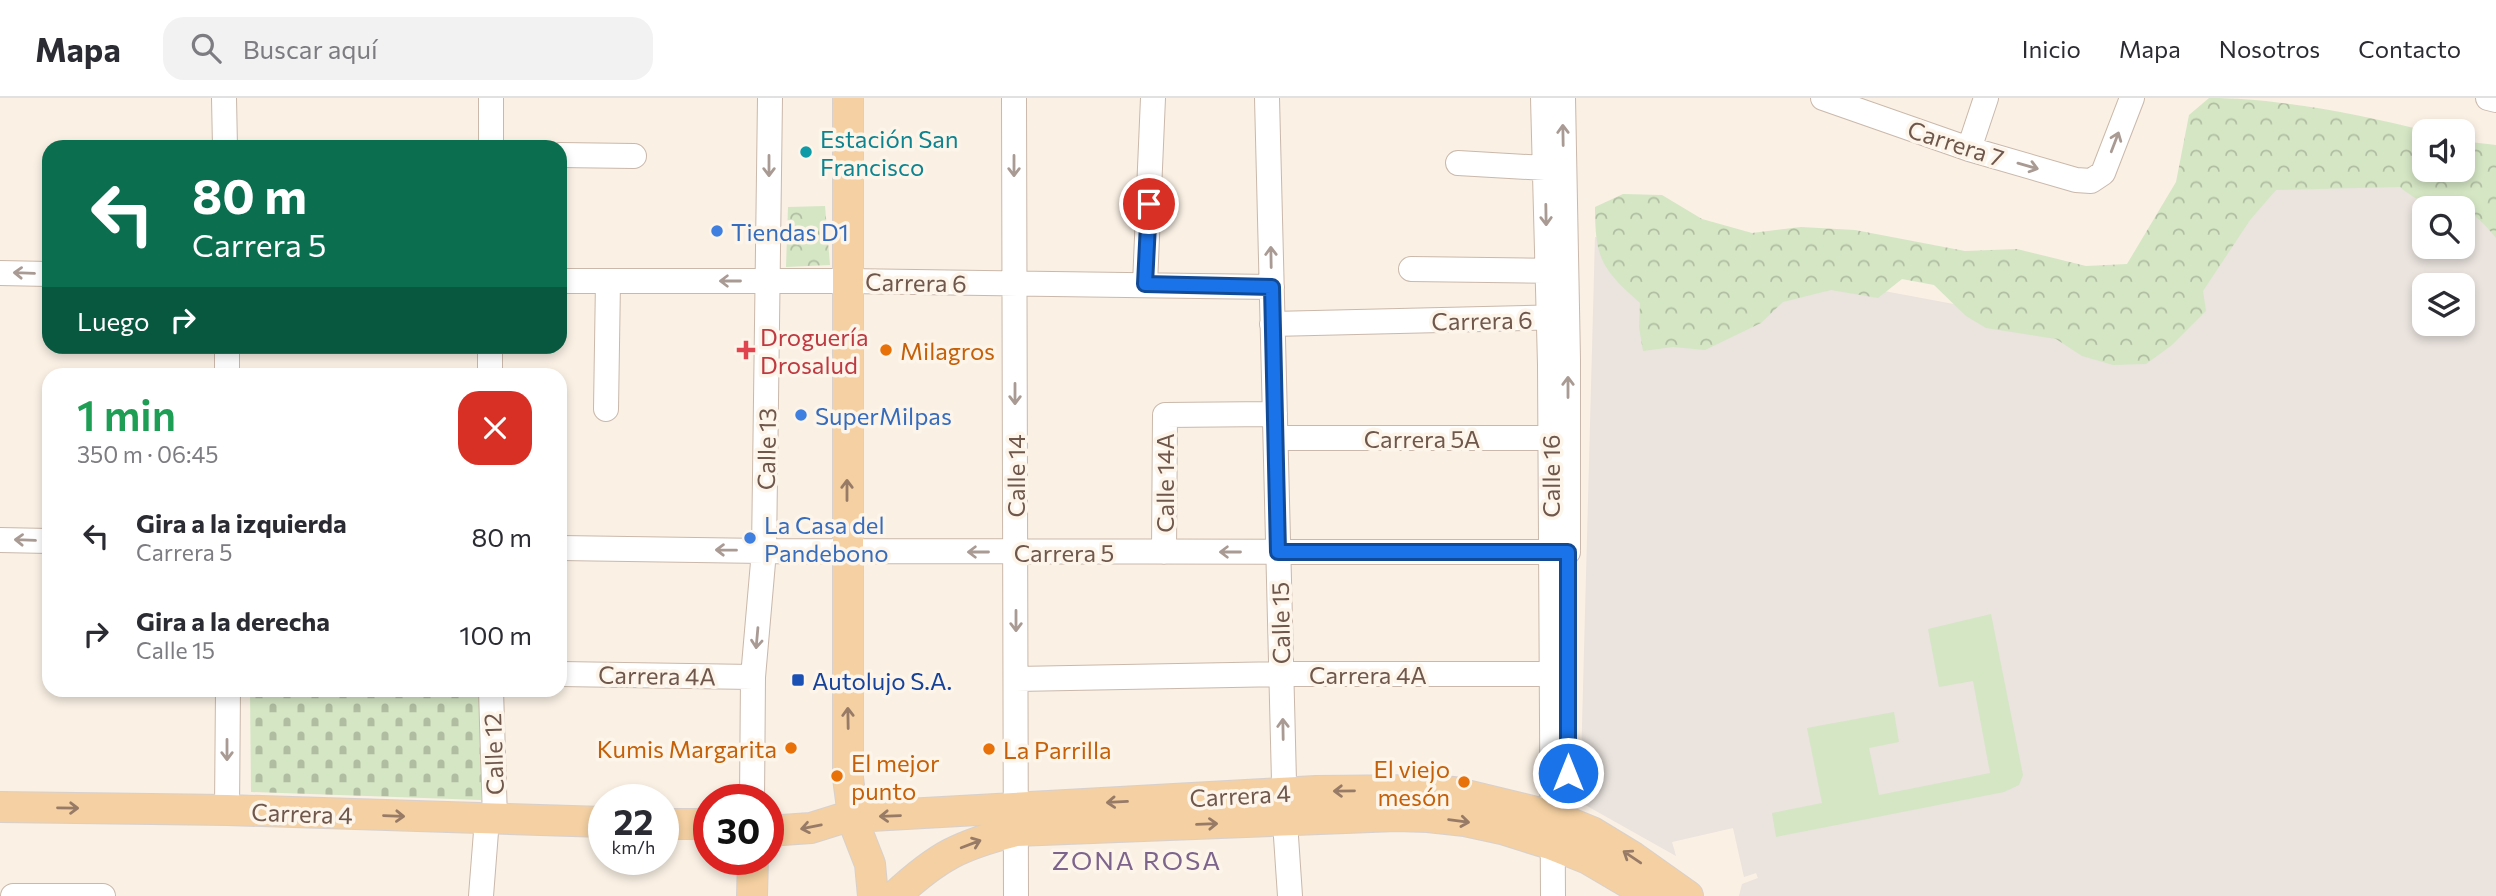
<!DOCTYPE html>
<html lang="es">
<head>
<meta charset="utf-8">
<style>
  :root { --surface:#fff; --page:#f2f2f3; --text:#2b2b33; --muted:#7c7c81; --line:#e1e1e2 }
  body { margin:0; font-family:Commissioner,sans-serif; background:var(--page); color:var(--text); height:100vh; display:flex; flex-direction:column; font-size:26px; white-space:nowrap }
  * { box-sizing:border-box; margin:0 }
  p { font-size:23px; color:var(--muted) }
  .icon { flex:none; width:38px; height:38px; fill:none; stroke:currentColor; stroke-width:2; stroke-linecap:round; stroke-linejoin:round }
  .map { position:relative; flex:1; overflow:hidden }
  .details { position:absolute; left:42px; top:270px; width:525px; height:329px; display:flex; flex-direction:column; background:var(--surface); border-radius:21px; box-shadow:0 4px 10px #0003 }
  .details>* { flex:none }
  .top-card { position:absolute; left:42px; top:42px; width:525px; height:214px; border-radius:21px; box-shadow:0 4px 10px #0003; background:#0b6e4f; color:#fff; overflow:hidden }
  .fabs { position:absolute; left:2412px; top:21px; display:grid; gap:14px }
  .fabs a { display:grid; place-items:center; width:63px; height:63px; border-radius:14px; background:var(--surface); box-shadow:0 4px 10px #0003; font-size:35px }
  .speed { position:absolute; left:588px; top:686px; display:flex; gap:14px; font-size:35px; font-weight:700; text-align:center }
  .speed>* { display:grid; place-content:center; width:91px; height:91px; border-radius:50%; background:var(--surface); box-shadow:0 4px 10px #0003; line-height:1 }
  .speed small { font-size:18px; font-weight:400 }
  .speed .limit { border:10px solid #d22; background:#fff; color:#111 }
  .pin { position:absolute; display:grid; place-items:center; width:60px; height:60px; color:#fff; margin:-30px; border:4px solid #fff; border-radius:50%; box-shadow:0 2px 7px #0007 }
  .me { position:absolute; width:77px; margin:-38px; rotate:0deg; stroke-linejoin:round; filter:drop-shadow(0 0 5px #0008) }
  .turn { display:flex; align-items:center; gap:24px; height:147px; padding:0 35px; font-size:32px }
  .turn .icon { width:91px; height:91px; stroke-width:2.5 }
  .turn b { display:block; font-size:49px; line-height:60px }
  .then { display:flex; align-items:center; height:66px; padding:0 35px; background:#0003; gap:14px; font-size:26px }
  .round { display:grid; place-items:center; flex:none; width:74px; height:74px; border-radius:21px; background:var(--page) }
  .overview { display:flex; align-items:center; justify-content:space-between; height:119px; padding:0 35px }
  h1 { font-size:42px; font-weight:600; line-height:52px; color:#1e9e55 }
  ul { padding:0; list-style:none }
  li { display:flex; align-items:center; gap:21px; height:98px; padding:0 35px }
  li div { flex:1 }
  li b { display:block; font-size:26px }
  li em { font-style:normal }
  header { display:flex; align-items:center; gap:42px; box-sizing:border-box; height:98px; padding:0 35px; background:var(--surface); border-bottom:2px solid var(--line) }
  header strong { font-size:33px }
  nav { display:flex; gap:38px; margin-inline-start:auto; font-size:24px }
  .search { width:490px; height:63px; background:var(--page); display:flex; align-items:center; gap:18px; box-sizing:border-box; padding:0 24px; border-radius:21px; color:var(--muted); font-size:26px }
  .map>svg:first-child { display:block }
  .industrial { fill:#eae3de; fill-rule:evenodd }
  .forest { fill:url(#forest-crowns) }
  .cemetery { fill:url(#cemetery-stones) }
  .garden { fill:#d4e6c4 }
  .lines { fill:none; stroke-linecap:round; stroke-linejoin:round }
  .minor-casing { stroke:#cab8ab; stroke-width:26 }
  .major-casing { stroke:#d7d0cd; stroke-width:32 }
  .minor { stroke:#fff; stroke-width:24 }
  .major { stroke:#f4d0a2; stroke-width:30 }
  .oneway { stroke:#a99a94 }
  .oneway2 { stroke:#987b66 }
  .route-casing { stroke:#114b97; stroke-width:18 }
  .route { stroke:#1a73e8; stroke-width:12 }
  .culture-dot { fill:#0f9aa8; stroke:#fdf5ea; stroke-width:2.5 }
  .shop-dot { fill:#3f7fe0; stroke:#fdf5ea; stroke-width:2.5 }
  .health-dot { fill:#e0444e; stroke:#fdf5ea; stroke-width:2.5 }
  .food-dot { fill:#e8710a; stroke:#fdf5ea; stroke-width:2.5 }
  .transit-dot { fill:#1a4fb4; stroke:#fdf5ea; stroke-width:2.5 }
  .labels { text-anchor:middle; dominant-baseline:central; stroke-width:7; stroke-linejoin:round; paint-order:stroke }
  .culture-label { font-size:24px; fill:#0d838f; stroke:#fdf5ea; text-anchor:start }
  .street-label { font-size:24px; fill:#70574c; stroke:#fdf5ea }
  .shop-label { font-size:24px; fill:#366cbe; stroke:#fdf5ea; text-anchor:start }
  .health-label { font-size:24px; fill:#be3a42; stroke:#fdf5ea; text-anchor:start }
  .food-label { font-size:24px; fill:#c56008; stroke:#fdf5ea; text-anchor:start }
  .transit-label { font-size:24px; fill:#164399; stroke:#fdf5ea; text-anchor:start }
  .neighbourhood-label { font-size:26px; letter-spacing:2px; fill:#7c648c; stroke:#fdf5ea }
</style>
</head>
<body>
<header>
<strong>Mapa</strong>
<div class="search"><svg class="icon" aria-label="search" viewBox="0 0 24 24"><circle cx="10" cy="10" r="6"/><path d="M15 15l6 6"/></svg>Buscar aquí</div>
<nav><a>Inicio</a><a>Mapa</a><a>Nosotros</a><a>Contacto</a></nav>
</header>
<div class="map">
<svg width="2496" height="798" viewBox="0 0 2496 798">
  <defs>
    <pattern id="forest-crowns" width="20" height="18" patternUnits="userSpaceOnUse" patternTransform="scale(1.75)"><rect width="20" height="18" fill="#d4e6c4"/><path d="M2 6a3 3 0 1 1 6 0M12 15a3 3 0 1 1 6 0" fill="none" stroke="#b0bda1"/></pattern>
    <pattern id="cemetery-stones" width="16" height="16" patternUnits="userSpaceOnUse" patternTransform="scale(1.75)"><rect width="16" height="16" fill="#d4e6c4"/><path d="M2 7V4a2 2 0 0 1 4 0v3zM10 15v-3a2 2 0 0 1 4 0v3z" fill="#b0bda1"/></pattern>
  </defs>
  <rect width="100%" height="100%" fill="#faf0e4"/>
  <path class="industrial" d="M 2287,53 L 2496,81 L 2496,798 L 1739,798 L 1742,786 L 1758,780 L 1756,775 L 1744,779 L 1733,730 L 1672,744 L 1676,758 L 1580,704 L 1595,139 L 2141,241 ZM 2424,110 L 2462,110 L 2462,149 L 2424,149 ZM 2424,187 L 2462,187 L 2462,226 L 2424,226 Z"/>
  <path class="forest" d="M 2209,0 C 2277,0 2360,16 2426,33 L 2424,33 L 2424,72 L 2462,72 L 2462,43 L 2496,47 L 2496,140 C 2484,125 2471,111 2452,107 C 2424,101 2424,109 2400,89 L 2276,92 L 2250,122 L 2203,193 L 2206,213 L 2172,247 L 2146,266 L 2113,267 L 2082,258 L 2056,241 L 1986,230 L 1966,218 L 1934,187 L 1902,181 L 1878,200 L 1831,192 L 1783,204 L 1761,225 L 1705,252 L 1673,249 L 1643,253 L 1639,229 L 1640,205 C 1602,171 1595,161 1595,109 L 1623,96 L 1662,97 L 1702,121 L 1752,135 L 1801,129 L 1855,132 L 1965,153 L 2017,151 L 2086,168 L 2127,166 L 2176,84 L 2189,17 Z
    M 825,108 L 830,167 L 786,169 L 788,109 Z"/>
  <path class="cemetery" d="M 250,592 L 481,592 L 481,702 L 251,694 Z"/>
  <path class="garden" d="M 1991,516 L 2023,677 L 2019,687 L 2004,694 L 1776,739 L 1772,715 L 1822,705 L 1807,630 L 1894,614 L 1899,644 L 1869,650 L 1879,697 L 1990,675 L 1973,583 L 1939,589 L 1928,531 Z"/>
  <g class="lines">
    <g class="minor-casing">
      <path id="minor" d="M 224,0 L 225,49
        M 1014,0 L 1016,798
        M 1267,0 L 1285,724 L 1290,798
        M 1543,0 L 1550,267 L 1553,798
        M 1563,0 L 1568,262 L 1568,451
        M 1823,0 L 1969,51 L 2076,82 L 2091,83 L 2103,75 L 2132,0
        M 2488,0 L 2496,2
        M 491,49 L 491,0
        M 1969,51 L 1986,0
        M 560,57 L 634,58
        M 1458,65 L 1545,70
        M 1411,171 L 1562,173
        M 0,175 L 49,176
        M 560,183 L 847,183 L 1272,189
        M 1145,186 L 1153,0
        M 1272,226 L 1566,219
        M 227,248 L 227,276
        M 490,276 L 490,248
        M 606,311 L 608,183
        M 1276,340 L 1567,340
        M 0,442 L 49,443
        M 560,450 L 764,453 L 1568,454
        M 1164,454 L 1165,317 L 1275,316
        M 560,576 L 753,579
        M 1016,581 L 1281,576 L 1551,576
        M 491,592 L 495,721
        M 752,702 L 753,579 L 764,453 L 770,0
        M 227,712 L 228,592
        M 13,798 L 103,798
        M 481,798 L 487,721"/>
    </g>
    <g class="major-casing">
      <path id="major" d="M 848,0 L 848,680 L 854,725 L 870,766 L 873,798
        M 0,709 L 227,712 L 604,724
        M 663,726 L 709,726
        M 768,733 L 811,730 L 843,720 L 853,719 L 1316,693 L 1421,692 L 1454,694 L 1553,718 L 1592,734 L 1633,759 L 1688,798
        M 752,798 L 753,761
        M 895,798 C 938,758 960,747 1016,733 L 1396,718 L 1428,719 L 1465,723 L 1502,731 L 1553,747 L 1588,761 L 1651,798"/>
    </g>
    <use href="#minor" class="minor"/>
    <use href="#major" class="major"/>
  </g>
  <defs><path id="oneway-shaft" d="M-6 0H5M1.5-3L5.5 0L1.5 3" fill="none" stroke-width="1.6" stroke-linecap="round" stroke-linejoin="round" transform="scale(1.75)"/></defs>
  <g class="oneway">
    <use href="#oneway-shaft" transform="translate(1563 37) rotate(-91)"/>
    <use href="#oneway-shaft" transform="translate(2115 44) rotate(-69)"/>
    <use href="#oneway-shaft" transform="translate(769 68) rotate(90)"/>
    <use href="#oneway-shaft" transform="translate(1014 68) rotate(90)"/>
    <use href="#oneway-shaft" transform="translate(2028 68) rotate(16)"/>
    <use href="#oneway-shaft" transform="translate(1546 117) rotate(89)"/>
    <use href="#oneway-shaft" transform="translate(1271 159) rotate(-91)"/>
    <use href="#oneway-shaft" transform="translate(24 175) rotate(-178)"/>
    <use href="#oneway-shaft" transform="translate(730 183) rotate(180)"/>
    <use href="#oneway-shaft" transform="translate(1568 289) rotate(-90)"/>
    <use href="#oneway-shaft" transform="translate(1015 296) rotate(90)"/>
    <use href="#oneway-shaft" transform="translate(25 442) rotate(-178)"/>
    <use href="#oneway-shaft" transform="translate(726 452) rotate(-179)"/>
    <use href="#oneway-shaft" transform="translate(978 454) rotate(-180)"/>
    <use href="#oneway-shaft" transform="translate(1230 454) rotate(-180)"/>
    <use href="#oneway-shaft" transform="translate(1016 523) rotate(90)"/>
    <use href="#oneway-shaft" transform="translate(757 540) rotate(95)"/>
    <use href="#oneway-shaft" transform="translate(1283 631) rotate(-91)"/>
    <use href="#oneway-shaft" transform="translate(227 652) rotate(90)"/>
  </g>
  <g class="oneway2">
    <use href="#oneway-shaft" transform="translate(847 392) rotate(-90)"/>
    <use href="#oneway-shaft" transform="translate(848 620) rotate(-91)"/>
    <use href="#oneway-shaft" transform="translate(1344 693) rotate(179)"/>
    <use href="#oneway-shaft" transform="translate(1117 704) rotate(177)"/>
    <use href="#oneway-shaft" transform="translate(68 710) rotate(1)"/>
    <use href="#oneway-shaft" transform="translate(394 718) rotate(2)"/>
    <use href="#oneway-shaft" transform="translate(890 718) rotate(178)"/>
    <use href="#oneway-shaft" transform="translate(1459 723) rotate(8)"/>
    <use href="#oneway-shaft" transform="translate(1207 726) rotate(-2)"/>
    <use href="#oneway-shaft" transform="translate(811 729) rotate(169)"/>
    <use href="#oneway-shaft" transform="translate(971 746) rotate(-21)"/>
    <use href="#oneway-shaft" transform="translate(1632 759) rotate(-146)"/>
  </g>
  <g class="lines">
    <g class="route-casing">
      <path id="route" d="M 1149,106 L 1145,186 L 1272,189 L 1278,454 L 1568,454 L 1568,675"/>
    </g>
    <use href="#route" class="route"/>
  </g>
  <circle class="culture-dot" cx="806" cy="54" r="7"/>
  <g class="shop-dot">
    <circle cx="717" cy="133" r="7"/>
    <circle cx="801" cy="317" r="7"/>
    <circle cx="750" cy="440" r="7"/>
  </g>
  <path class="health-dot" d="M742.5 241.5h7v7h7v7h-7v7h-7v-7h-7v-7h7z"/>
  <g class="food-dot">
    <circle cx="886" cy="252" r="7"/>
    <circle cx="791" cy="650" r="7"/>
    <circle cx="989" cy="651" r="7"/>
    <circle cx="837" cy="678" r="7"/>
    <circle cx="1464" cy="684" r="7"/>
  </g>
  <rect class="transit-dot" x="791" y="575" width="14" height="14" rx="3.5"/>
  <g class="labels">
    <g class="culture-label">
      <text x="820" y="40">Estación San<tspan x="820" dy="28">Francisco</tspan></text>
    </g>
    <g class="street-label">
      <text transform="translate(1956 45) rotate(18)">Carrera 7</text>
      <text transform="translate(916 184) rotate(1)">Carrera 6</text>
      <text transform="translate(1482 222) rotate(-1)">Carrera 6</text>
      <text x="1422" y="340">Carrera 5A</text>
      <text transform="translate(766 351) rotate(-89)">Calle 13</text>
      <text transform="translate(1015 378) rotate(-90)">Calle 14</text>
      <text transform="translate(1550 378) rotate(-90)">Calle 16</text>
      <text transform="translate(1164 385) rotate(-90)">Calle 14A</text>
      <text x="1064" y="454">Carrera 5</text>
      <text transform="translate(1280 525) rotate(-91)">Calle 15</text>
      <text x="1368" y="576">Carrera 4A</text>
      <text transform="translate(657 577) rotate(1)">Carrera 4A</text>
      <text transform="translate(493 656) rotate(-92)">Calle 12</text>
      <text transform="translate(1240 697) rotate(-3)">Carrera 4</text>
      <text transform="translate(302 715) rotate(2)">Carrera 4</text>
    </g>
    <g class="shop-label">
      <text x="731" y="133">Tiendas D1</text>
      <text x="815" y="317">SuperMilpas</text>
      <text x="764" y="426">La Casa del<tspan x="764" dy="28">Pandebono</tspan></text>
    </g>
    <g class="health-label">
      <text x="760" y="238">Droguería<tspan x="760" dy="28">Drosalud</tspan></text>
    </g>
    <g class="food-label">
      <text x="900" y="252">Milagros</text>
      <text x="777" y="650" text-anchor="end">Kumis Margarita</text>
      <text x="1003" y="651">La Parrilla</text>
      <text x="851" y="664">El mejor<tspan x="851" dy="28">punto</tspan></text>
      <text x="1450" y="670" text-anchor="end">El viejo<tspan x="1450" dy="28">mesón</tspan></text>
    </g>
    <g class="transit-label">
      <text x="812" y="582">Autolujo S.A.</text>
    </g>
    <g class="neighbourhood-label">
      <text x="1137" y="761">ZONA ROSA</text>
    </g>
  </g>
</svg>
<div class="fabs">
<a><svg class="icon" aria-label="sound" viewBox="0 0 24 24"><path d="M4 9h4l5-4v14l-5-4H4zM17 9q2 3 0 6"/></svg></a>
<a><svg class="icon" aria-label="search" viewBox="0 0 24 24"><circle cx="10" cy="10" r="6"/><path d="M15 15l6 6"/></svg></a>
<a><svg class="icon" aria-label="layers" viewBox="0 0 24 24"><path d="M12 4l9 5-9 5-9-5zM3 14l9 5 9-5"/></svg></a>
</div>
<div class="speed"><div>22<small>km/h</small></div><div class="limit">30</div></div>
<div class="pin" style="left:1149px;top:106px;background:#d93025"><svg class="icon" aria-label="arrive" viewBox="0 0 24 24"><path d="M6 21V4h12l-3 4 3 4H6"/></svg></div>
<svg class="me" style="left:1568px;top:675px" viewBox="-20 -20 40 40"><circle r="17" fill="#1a73e8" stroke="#fff" stroke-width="3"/><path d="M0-11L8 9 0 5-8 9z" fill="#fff"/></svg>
<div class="top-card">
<div class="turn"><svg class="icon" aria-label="left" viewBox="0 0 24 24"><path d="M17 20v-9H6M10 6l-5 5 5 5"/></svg><div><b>80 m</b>Carrera 5</div></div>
<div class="then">Luego<svg class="icon" aria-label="right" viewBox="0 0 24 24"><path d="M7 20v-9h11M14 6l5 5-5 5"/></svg></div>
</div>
<section class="details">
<div class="overview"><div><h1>1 min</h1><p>350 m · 06:45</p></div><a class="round" style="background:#d93025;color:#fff"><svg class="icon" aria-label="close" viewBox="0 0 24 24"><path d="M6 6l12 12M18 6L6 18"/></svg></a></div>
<ul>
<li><svg class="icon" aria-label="left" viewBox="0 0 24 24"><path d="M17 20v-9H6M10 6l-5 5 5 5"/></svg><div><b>Gira a la izquierda</b><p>Carrera 5</p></div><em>80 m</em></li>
<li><svg class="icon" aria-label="right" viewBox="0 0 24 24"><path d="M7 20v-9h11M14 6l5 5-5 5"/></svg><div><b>Gira a la derecha</b><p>Calle 15</p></div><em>100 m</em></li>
</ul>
</section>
</div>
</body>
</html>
